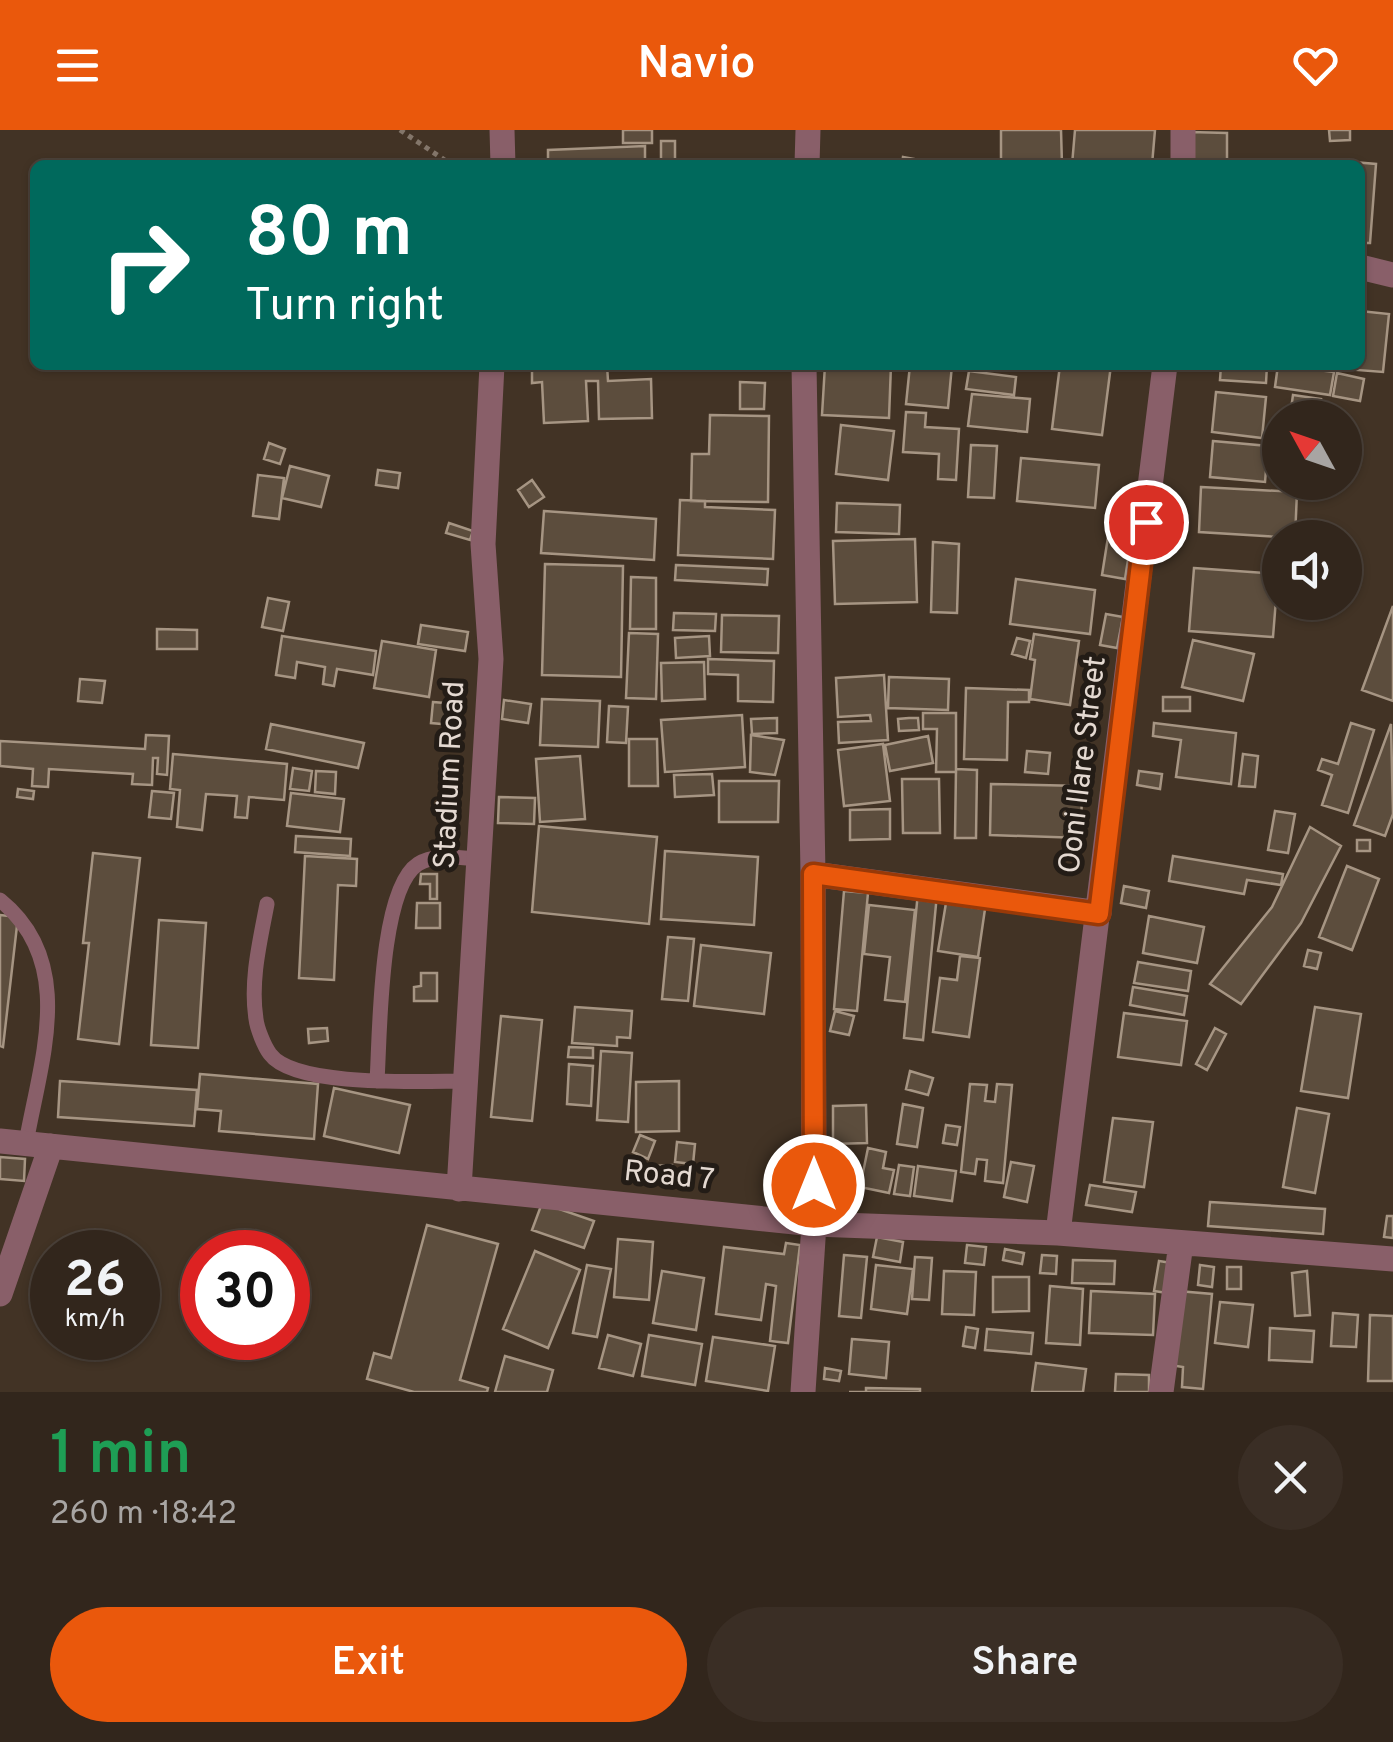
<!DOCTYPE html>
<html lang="en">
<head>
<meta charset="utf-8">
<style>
  :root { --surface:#32261c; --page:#3a2e25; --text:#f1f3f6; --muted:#a8a5a3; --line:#4d433b; --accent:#ea580c }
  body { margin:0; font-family:Overpass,sans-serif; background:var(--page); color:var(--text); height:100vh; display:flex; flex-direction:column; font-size:38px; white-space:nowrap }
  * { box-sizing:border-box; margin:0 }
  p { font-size:32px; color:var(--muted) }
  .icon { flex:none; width:55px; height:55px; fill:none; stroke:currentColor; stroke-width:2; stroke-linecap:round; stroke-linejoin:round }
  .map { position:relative; height:1262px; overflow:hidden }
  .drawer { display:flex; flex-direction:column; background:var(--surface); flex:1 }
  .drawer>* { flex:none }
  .guide { position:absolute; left:30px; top:30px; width:1335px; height:210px; border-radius:15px; box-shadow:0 2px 8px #0004,0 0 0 2px var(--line); background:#00695c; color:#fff; overflow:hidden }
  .needle { width:65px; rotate:310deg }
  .fabs { position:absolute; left:1262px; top:270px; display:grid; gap:20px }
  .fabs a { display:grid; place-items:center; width:100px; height:100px; border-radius:50%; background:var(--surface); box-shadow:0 2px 8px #0004,0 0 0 2px var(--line); font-size:50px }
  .speed { position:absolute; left:30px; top:1100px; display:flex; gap:20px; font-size:50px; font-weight:700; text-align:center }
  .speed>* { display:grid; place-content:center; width:130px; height:130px; border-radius:50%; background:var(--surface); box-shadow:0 2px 8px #0004,0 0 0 2px var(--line); line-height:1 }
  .speed small { font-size:25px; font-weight:400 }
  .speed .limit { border:15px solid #d22; background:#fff; color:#111 }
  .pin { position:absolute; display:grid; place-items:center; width:85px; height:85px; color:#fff; margin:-42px; border:5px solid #fff; border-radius:50%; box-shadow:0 2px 10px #0007 }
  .me { position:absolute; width:110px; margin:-55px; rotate:0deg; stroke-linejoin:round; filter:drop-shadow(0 0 8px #0008) }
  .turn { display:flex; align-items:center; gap:35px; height:210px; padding:0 50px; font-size:45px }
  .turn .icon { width:130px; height:130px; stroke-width:2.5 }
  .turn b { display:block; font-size:70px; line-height:85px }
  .round { display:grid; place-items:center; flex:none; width:105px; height:105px; border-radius:52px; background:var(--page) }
  .head { display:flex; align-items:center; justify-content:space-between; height:170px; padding:0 50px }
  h1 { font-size:60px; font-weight:600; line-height:75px; color:#1e9e55 }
  .button { display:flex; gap:20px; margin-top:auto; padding:20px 50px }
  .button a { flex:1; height:115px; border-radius:60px; background:var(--accent); color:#fff; font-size:40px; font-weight:600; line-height:115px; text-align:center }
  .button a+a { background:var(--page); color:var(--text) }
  header { display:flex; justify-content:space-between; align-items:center; height:130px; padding:0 50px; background:var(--accent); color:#fff; font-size:45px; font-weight:600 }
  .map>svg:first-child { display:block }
  .building { fill:#5c4d3d; stroke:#a69583; stroke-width:2.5 }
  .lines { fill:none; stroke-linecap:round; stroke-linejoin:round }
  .path { stroke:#83766a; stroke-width:5; stroke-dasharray:5 5; stroke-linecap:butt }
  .lane { stroke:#895f69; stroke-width:15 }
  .street { stroke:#895f69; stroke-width:25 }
  .route-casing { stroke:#983908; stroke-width:25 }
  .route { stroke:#ea580c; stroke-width:18 }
  .labels { text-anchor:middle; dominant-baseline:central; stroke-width:10; stroke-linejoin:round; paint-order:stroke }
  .street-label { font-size:30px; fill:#e4d9d1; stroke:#231c16 }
</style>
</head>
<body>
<header><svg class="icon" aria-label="menu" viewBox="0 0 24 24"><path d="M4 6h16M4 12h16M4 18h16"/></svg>Navio<svg class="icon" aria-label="heart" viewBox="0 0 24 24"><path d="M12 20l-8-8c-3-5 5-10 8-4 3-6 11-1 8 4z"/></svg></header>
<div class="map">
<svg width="1393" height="1262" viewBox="0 0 1393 1262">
  <rect width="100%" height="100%" fill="#423325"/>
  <path class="building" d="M 623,0 L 652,0 L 652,13 L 623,13 Z
    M 1001,0 L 1061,0 L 1062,35 L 1001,35 Z
    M 1075,0 L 1155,0 L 1152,35 L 1072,35 Z
    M 1329,0 L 1350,0 L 1350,10 L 1330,11 Z
    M 1190,2 L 1227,3 L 1227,35 L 1190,35 Z
    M 661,11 L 675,11 L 675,35 L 661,35 Z
    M 645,16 L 645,35 L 548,35 L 548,20 Z
    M 903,27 L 947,35 L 902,35 Z
    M 1353,32 L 1376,34 L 1370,113 L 1360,113 L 1360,35 L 1352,35 Z
    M 1360,181 L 1389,184 L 1383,242 L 1357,240 L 1360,235 Z
    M 607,235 L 608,251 L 651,249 L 652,288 L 599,289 L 598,251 L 586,251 L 588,291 L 544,293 L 542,252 L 532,253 L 532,238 Z
    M 825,235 L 891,235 L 889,288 L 822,285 Z
    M 910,235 L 952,235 L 948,278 L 906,274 Z
    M 1060,235 L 1111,235 L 1102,305 L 1052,299 Z
    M 1221,235 L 1267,235 L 1266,253 L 1220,250 Z
    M 1278,235 L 1334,242 L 1330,265 L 1275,257 Z
    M 969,241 L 1016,247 L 1014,265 L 966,259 Z
    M 1337,243 L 1364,249 L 1360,271 L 1333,266 Z
    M 740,252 L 765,253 L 764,279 L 740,279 Z
    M 1216,262 L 1266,267 L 1262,308 L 1212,302 Z
    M 972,264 L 1030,269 L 1027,302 L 968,296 Z
    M 1293,265 L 1321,269 L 1319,282 L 1291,279 Z
    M 906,282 L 926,283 L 925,297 L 959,299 L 956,350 L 938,349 L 939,324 L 903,322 Z
    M 710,285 L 769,286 L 768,372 L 691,371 L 692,324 L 709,324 Z
    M 841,295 L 894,301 L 888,350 L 836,344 Z
    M 1213,311 L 1268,316 L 1265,352 L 1210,347 Z
    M 269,313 L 285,319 L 280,334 L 264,329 Z
    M 971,315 L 997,316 L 994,368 L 968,367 Z
    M 1021,328 L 1099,335 L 1095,378 L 1017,371 Z
    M 290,336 L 329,346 L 321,377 L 282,368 Z
    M 378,340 L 400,343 L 398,358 L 376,355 Z
    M 258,345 L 284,348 L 279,389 L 253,386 Z
    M 532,350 L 544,367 L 529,377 L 518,360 Z
    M 1201,357 L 1297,362 L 1295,408 L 1199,402 Z
    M 680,370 L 705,371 L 705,377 L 775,380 L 773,429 L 678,425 Z
    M 837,373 L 900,375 L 899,404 L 836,402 Z
    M 544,381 L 656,389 L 654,430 L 541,423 Z
    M 449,393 L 473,401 L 470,410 L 446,403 Z
    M 1109,401 L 1132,404 L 1125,449 L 1102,445 Z
    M 915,409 L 917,472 L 835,474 L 833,411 Z
    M 933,412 L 959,414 L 957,483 L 931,482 Z
    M 545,434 L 623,436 L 621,547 L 542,545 Z
    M 676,435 L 768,439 L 767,455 L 675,450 Z
    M 1194,438 L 1278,444 L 1273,507 L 1189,501 Z
    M 631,447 L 656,448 L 656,499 L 630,499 Z
    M 1016,449 L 1095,460 L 1090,504 L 1010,494 Z
    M 268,468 L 289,472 L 283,501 L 262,497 Z
    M 1393,476 L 1393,571 L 1362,560 Z
    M 674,483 L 716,484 L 715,501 L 673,500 Z
    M 1106,484 L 1123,487 L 1117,518 L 1100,515 Z
    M 722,485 L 779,486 L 778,523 L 721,522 Z
    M 421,495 L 468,502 L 465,521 L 418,514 Z
    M 157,499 L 197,500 L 197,519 L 157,519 Z
    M 629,503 L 658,504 L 656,569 L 626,568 Z
    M 1034,504 L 1079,511 L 1070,575 L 1030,569 L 1035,530 L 1030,529 Z
    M 282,506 L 376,521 L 373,545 L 337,539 L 334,556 L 323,554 L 325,537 L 297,532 L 295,548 L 276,545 Z
    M 709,506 L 710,526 L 676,528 L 675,508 Z
    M 1017,508 L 1030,511 L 1026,528 L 1012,524 Z
    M 1193,510 L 1254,524 L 1243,571 L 1182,557 Z
    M 382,511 L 436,520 L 429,567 L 374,558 Z
    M 708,529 L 774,531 L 773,572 L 738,571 L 738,545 L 708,544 Z
    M 704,532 L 705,569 L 662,571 L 661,533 Z
    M 884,545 L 888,610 L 839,613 L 838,592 L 871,591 L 870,585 L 838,587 L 836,548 Z
    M 889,547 L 949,549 L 948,580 L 888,578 Z
    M 80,549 L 105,551 L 102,573 L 78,571 Z
    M 966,558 L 1029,560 L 1029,572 L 1008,572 L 1007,630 L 964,629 Z
    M 1163,567 L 1190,567 L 1190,581 L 1163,581 Z
    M 542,569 L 600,571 L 598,617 L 540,615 Z
    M 504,570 L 531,574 L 528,593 L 502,589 Z
    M 433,572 L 456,574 L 453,595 L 431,593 Z
    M 609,576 L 628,577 L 626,613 L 607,612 Z
    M 923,583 L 956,583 L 956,642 L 936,642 L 937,599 L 923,599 Z
    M 742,585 L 745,637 L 665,642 L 661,590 Z
    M 777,588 L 777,603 L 752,604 L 751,589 Z
    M 909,588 L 918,588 L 919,600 L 899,601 L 898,589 Z
    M 1154,593 L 1236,603 L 1231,654 L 1176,647 L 1181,610 L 1153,606 Z
    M 1351,593 L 1374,600 L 1348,683 L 1322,675 L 1332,645 L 1318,640 L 1322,629 L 1338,634 Z
    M 271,594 L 364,613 L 358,638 L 266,619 Z
    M 1391,594 L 1393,684 L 1385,706 L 1354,695 Z
    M 146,605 L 169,606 L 167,645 L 157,644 L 158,628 L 153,628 L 152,655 L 132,654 L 133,644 L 49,639 L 48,657 L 32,656 L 33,639 L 0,636 L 0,611 L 145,619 Z
    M 751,605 L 784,610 L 775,645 L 750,642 Z
    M 928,606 L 933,633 L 890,641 L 885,615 Z
    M 629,609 L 657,609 L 658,656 L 629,656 Z
    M 883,614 L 890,671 L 844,676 L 838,620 Z
    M 1027,621 L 1050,623 L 1048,644 L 1025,642 Z
    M 173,624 L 287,634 L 284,670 L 249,667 L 247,688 L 235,687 L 237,666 L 206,664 L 202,700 L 177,697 L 180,660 L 170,659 Z
    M 1243,624 L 1258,626 L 1255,657 L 1239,656 Z
    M 580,626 L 585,689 L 540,692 L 536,629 Z
    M 293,638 L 312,641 L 309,661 L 290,659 Z
    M 956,639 L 977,640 L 976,708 L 955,708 Z
    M 316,641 L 336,642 L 335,664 L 315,662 Z
    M 1139,641 L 1162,644 L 1160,659 L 1137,655 Z
    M 712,644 L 714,665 L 675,667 L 674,645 Z
    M 902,649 L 939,649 L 940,703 L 903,703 Z
    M 719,651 L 779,651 L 778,692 L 719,692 Z
    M 991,654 L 1082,656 L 1081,708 L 990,705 Z
    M 18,659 L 34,661 L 33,669 L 17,667 Z
    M 152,661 L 174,663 L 171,689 L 149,687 Z
    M 291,663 L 344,669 L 340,702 L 287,696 Z
    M 499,667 L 535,668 L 534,694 L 498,693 Z
    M 890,679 L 890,709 L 850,710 L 850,680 Z
    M 1275,681 L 1295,684 L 1288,723 L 1268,720 Z
    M 539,696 L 657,707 L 649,794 L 532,782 Z
    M 1310,697 L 1341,716 L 1301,793 L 1241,874 L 1210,854 L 1272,777 Z
    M 296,706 L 351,709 L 350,726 L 295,722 Z
    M 1357,710 L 1370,710 L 1370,721 L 1357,721 Z
    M 665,721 L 758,727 L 754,795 L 661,789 Z
    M 93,723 L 140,728 L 119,914 L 78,909 L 89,813 L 83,813 Z
    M 305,726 L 357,729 L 356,756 L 338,755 L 334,850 L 299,848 Z
    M 1173,726 L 1283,744 L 1281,755 L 1247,750 L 1244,764 L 1169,751 Z
    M 1347,736 L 1379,749 L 1352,820 L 1319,807 Z
    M 421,744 L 437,744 L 437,769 L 430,769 L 430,754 L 420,754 Z
    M 1124,756 L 1149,761 L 1146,778 L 1121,773 Z
    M 844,761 L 868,763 L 857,881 L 834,879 Z
    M 918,762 L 937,764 L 923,910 L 904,908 Z
    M 417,773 L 440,773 L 440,798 L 416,798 Z
    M 946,773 L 985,779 L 978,827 L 938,821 Z
    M 869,775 L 915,780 L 905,872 L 885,870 L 890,827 L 864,824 Z
    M 0,785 L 18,787 L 3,917 L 0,916 Z
    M 1149,786 L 1204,797 L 1197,833 L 1143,823 Z
    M 159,790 L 206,793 L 198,918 L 151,915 Z
    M 668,807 L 694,809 L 688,871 L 662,869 Z
    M 701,815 L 771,823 L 764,884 L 694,876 Z
    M 1308,820 L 1321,823 L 1317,839 L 1304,836 Z
    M 960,826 L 980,828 L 969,907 L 933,902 L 940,848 L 957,850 Z
    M 1138,832 L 1191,841 L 1188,861 L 1134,853 Z
    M 421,843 L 437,843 L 437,871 L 414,871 L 414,857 L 421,856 Z
    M 1133,857 L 1187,866 L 1184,885 L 1130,875 Z
    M 575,877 L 632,881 L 630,908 L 617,907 L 617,916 L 572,913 Z
    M 1315,877 L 1361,884 L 1348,968 L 1301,961 Z
    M 835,881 L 854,886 L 849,905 L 830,901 Z
    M 1124,883 L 1187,891 L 1181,935 L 1118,927 Z
    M 501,886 L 542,890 L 532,991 L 491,987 Z
    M 327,898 L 328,911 L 309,913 L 308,899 Z
    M 1215,898 L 1226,904 L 1207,940 L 1196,934 Z
    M 569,917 L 593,918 L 593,928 L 568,927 Z
    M 601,921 L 632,923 L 628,992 L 597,990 Z
    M 569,934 L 593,936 L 591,976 L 567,974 Z
    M 910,941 L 933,948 L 928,965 L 906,959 Z
    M 200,944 L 318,954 L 314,1009 L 219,1001 L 221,981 L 197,979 Z
    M 60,951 L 197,960 L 194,996 L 58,987 Z
    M 679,951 L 679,1001 L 636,1002 L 636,952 Z
    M 970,954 L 987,955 L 985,971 L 995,972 L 997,954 L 1012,955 L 1003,1053 L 985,1051 L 987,1030 L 977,1029 L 975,1044 L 961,1042 Z
    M 334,958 L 410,975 L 399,1023 L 324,1006 Z
    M 903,974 L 923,978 L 917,1017 L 897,1014 Z
    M 866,975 L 867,1013 L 833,1014 L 833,976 Z
    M 1297,978 L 1329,984 L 1315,1063 L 1283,1057 Z
    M 1113,988 L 1153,992 L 1144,1057 L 1104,1052 Z
    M 946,995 L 960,997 L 957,1015 L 943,1013 Z
    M 640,1005 L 655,1011 L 648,1029 L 633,1022 Z
    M 677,1012 L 695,1014 L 693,1034 L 675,1032 Z
    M 868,1018 L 886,1022 L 883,1038 L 894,1040 L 889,1063 L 860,1057 Z
    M 828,1024 L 844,1027 L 839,1055 L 824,1052 Z
    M 0,1027 L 25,1029 L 24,1051 L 0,1049 Z
    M 1011,1032 L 1034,1036 L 1027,1072 L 1004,1067 Z
    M 672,1035 L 672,1042 L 652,1043 L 652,1036 Z
    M 899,1035 L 914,1037 L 910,1066 L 894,1064 Z
    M 918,1036 L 956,1041 L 952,1071 L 914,1066 Z
    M 1090,1055 L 1136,1062 L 1132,1082 L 1086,1075 Z
    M 1210,1072 L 1325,1079 L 1323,1104 L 1208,1096 Z
    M 542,1073 L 594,1091 L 584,1118 L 532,1100 Z
    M 1387,1086 L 1393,1086 L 1393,1108 L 1384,1107 Z
    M 427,1095 L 498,1114 L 460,1250 L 488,1258 L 487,1262 L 414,1262 L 367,1249 L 374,1223 L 391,1228 Z
    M 877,1107 L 903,1112 L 900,1132 L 873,1127 Z
    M 618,1109 L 653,1112 L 649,1170 L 614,1167 Z
    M 786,1113 L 800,1115 L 788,1213 L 770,1211 L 776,1156 L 766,1154 L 761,1190 L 716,1184 L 724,1117 L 784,1124 Z
    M 967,1115 L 986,1117 L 984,1135 L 965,1133 Z
    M 1005,1119 L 1024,1123 L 1022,1134 L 1003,1130 Z
    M 535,1121 L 580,1140 L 548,1218 L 503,1199 Z
    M 844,1125 L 867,1127 L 861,1188 L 839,1186 Z
    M 1042,1125 L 1057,1126 L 1056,1144 L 1040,1143 Z
    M 915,1127 L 932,1128 L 929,1170 L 912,1169 Z
    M 1073,1130 L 1115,1131 L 1114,1154 L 1072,1153 Z
    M 1159,1131 L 1172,1133 L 1167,1163 L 1154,1161 Z
    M 587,1135 L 611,1139 L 597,1207 L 573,1203 Z
    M 876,1135 L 913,1139 L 907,1184 L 871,1179 Z
    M 1200,1135 L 1214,1137 L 1212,1157 L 1198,1155 Z
    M 1227,1137 L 1241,1137 L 1241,1159 L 1227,1159 Z
    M 662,1141 L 704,1148 L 696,1200 L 653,1193 Z
    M 944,1141 L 976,1142 L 974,1185 L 942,1184 Z
    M 1307,1141 L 1310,1185 L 1295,1186 L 1292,1143 Z
    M 993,1147 L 1029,1147 L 1029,1181 L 993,1182 Z
    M 1050,1156 L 1083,1159 L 1080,1215 L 1046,1213 Z
    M 1091,1161 L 1155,1164 L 1153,1205 L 1089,1203 Z
    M 1178,1161 L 1212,1164 L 1203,1259 L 1182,1257 L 1183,1237 L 1170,1235 Z
    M 1220,1172 L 1253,1175 L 1248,1217 L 1215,1213 Z
    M 1333,1183 L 1358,1185 L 1356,1217 L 1331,1216 Z
    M 1370,1185 L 1393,1186 L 1393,1251 L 1368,1251 Z
    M 966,1197 L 978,1199 L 975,1218 L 963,1216 Z
    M 1270,1198 L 1314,1201 L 1312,1232 L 1269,1230 Z
    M 987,1199 L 1033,1203 L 1031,1224 L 985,1220 Z
    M 608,1205 L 641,1214 L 633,1246 L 599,1238 Z
    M 649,1205 L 702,1214 L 695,1255 L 642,1246 Z
    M 713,1207 L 775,1216 L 768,1261 L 706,1251 Z
    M 852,1209 L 889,1212 L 886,1248 L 849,1244 Z
    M 505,1226 L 553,1240 L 547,1262 L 495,1262 Z
    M 1036,1233 L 1086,1239 L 1083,1262 L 1032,1262 Z
    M 825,1238 L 841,1241 L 839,1251 L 824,1249 Z
    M 1116,1244 L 1149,1245 L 1149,1262 L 1115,1262 Z
    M 866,1258 L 920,1259 L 920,1262 L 849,1262 L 866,1262 Z"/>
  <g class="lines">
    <path class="path" d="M 400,0 L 452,35"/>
    <path class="lane" d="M 0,770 C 77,832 41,929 26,1013
      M 267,774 C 260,811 250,851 256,889 C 257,898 264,916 270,924 C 295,958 424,951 465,951
      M 377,951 C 380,906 379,759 418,734 C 435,723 459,728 478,729"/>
    <path class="street" d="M 502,0 L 503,35
      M 807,35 L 808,0
      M 1183,35 L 1183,0
      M 1360,137 L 1393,145
      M 813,744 L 1099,783
      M 0,1011 L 814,1094 L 1058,1103 L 1393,1129
      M 459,1059 L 491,529 L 483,414 L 492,235
      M 1058,1103 L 1165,235
      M 0,1164 L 51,1016
      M 803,1262 L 814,1094 L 813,744 L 804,235
      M 1161,1262 L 1181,1113"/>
  </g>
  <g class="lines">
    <g class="route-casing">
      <path id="route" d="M 814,1055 L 813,744 L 1099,784 L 1146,392"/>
    </g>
    <use href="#route" class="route"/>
  </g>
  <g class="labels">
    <g class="street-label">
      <text transform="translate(1084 635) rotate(-83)">Ooni Ilare Street</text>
      <text transform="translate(451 645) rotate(-87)">Stadium Road</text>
      <text transform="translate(669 1047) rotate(6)">Road 7</text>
    </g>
  </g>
</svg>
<div class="fabs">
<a><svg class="needle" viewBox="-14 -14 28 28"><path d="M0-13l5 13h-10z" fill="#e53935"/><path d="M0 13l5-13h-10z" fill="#a8a5a3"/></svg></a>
<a><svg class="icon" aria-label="sound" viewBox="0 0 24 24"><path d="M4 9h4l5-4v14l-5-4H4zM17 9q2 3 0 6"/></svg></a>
</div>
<div class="speed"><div>26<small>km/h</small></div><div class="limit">30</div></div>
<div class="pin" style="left:1146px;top:392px;background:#d93025"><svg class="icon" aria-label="arrive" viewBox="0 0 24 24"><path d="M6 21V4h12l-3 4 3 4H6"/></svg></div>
<svg class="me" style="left:814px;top:1055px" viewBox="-20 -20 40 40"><circle r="17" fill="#ea580c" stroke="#fff" stroke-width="3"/><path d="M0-11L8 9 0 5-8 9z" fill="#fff"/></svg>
<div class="guide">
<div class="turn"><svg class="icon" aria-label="right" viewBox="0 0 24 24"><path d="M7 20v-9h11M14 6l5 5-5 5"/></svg><div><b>80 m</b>Turn right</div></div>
</div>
</div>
<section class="drawer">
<div class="head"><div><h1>1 min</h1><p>260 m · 18:42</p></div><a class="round"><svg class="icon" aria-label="close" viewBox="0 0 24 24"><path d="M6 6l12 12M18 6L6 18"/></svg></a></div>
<div class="button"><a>Exit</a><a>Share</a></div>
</section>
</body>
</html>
